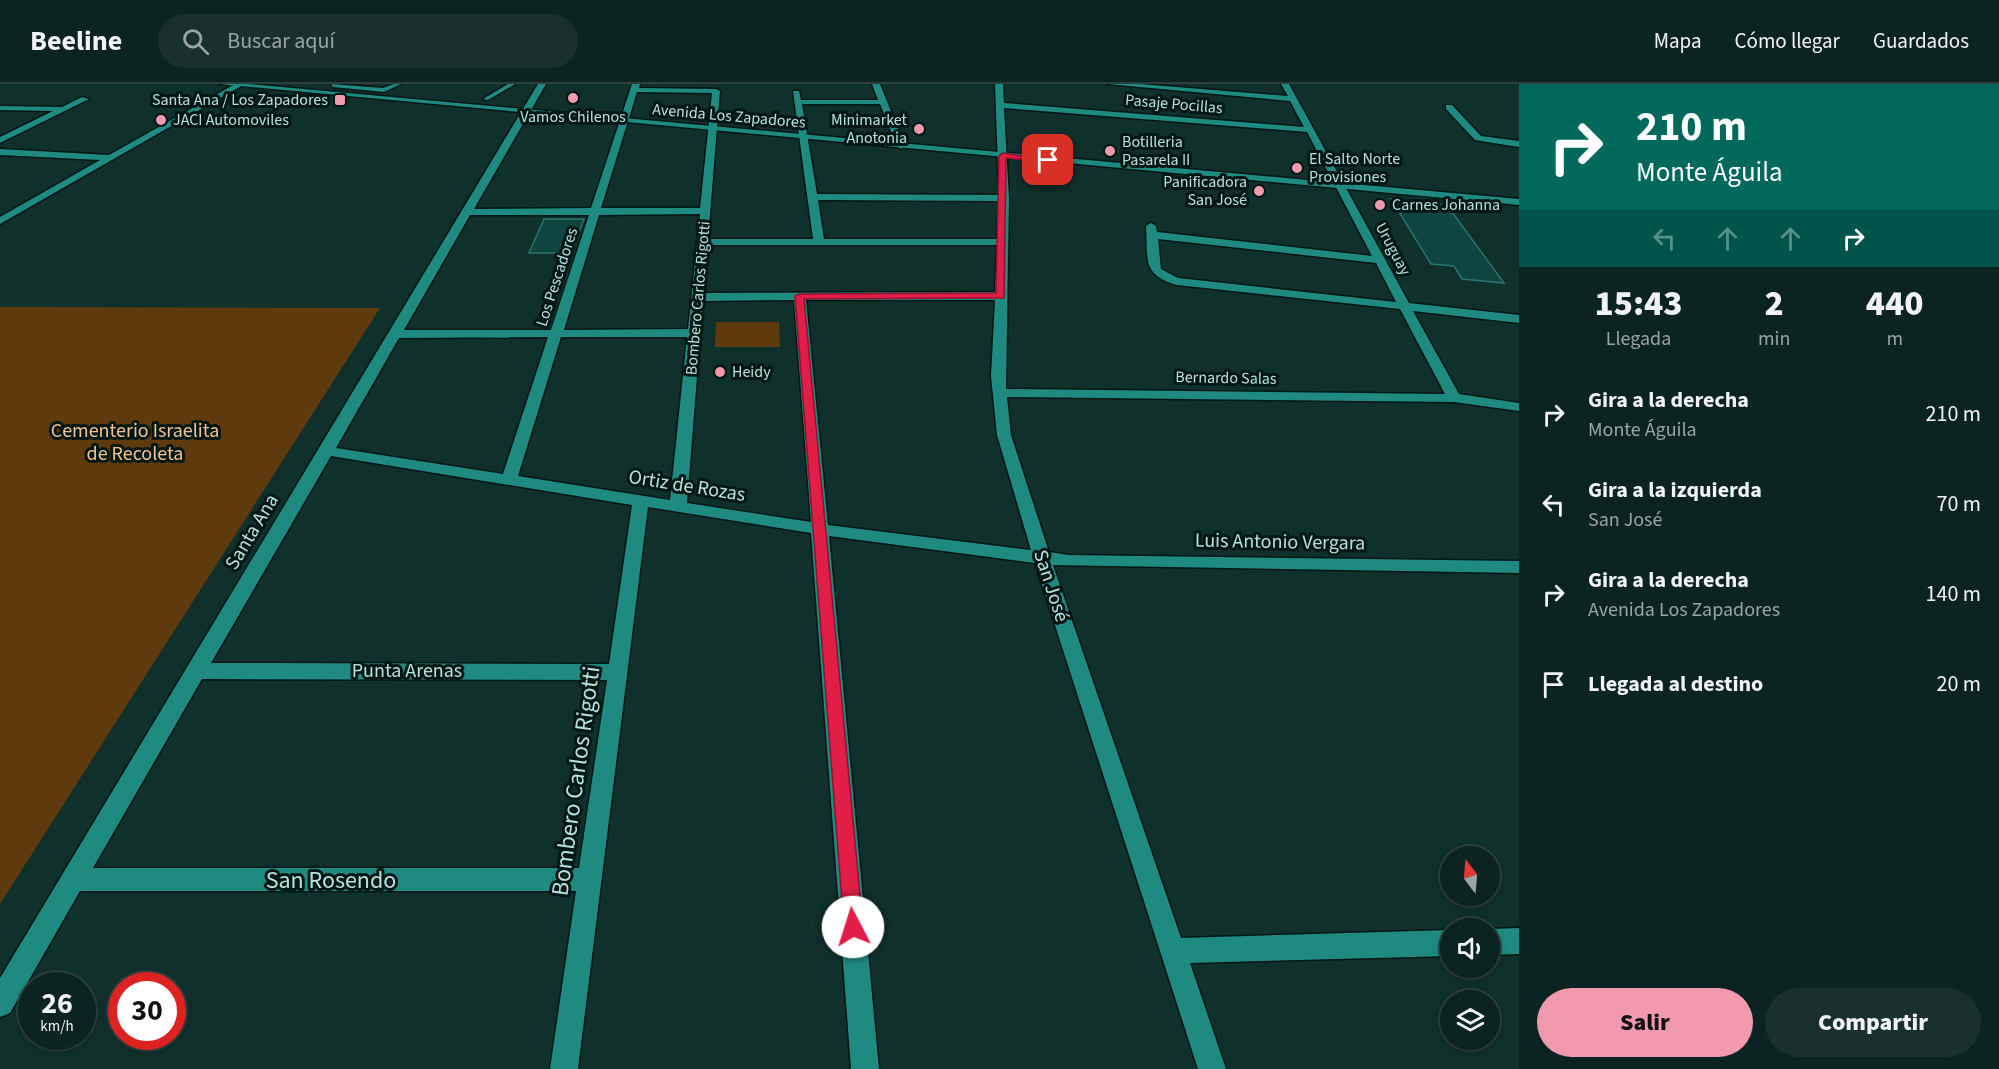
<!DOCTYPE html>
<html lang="es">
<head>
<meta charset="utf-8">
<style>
  :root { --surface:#0c2421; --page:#1a302e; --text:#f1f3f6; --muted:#9aa4a5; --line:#2c413f; --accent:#f29aad }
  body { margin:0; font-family:"Source Sans 3",sans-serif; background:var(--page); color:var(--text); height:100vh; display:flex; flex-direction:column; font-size:22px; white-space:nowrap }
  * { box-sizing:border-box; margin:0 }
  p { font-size:20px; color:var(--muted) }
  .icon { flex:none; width:33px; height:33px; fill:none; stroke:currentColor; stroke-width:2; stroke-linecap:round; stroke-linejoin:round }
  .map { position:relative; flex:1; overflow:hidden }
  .drawer { display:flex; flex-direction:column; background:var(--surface); width:480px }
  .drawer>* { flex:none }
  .guide { background:#00695c; color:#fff; overflow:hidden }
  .needle { width:39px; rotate:344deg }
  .fabs { position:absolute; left:1440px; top:762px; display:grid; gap:12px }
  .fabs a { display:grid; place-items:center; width:60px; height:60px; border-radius:50%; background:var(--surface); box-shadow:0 3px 9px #0003,0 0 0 2px var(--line); font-size:30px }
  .speed { position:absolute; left:18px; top:888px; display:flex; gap:12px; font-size:30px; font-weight:700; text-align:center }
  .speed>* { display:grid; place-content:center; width:78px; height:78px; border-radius:50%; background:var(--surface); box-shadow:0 3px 9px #0003,0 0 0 2px var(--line); line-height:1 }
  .speed small { font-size:15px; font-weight:400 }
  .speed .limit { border:9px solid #d22; background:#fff; color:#111 }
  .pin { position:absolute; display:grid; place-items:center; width:51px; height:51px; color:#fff; margin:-26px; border-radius:12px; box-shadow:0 3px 9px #0006 }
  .me { position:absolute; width:66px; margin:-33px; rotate:355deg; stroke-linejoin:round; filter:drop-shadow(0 0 4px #0008) }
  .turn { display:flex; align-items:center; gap:21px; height:126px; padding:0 18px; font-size:27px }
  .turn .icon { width:78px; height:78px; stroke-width:2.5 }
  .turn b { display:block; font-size:42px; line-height:51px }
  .lanes { display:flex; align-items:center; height:57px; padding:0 18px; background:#0003; justify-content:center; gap:30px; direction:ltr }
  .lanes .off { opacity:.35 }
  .eta { display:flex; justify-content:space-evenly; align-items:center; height:102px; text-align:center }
  .eta b { font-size:36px; font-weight:800; line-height:42px }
  .button { display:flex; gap:12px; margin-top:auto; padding:12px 18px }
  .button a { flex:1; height:69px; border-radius:36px; background:var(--accent); color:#111; font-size:24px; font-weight:800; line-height:69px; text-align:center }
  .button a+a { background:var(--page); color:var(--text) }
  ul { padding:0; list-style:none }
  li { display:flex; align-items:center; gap:18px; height:90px; padding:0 18px }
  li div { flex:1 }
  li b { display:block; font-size:22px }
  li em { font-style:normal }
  header { display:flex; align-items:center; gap:36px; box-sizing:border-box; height:84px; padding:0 30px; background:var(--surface); border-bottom:2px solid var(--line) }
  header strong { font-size:28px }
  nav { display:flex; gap:33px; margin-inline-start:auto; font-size:21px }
  .search { width:420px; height:54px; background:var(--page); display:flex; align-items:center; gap:15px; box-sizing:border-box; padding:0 21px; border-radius:33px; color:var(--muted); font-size:22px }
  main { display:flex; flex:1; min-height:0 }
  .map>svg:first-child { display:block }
  .green { fill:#5f3a0d }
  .building { fill:#0e4540; stroke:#29756d; stroke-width:1.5 }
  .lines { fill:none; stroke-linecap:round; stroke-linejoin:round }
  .lane-casing { stroke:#001715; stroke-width:3 }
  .street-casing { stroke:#001715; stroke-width:3 }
  .secondary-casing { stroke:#001715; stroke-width:3 }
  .lane { fill:#1e8a80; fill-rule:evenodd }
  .street { fill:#1e8a80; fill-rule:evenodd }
  .secondary { fill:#1e8a80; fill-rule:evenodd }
  .route { fill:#e11d48; stroke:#92132f; stroke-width:1.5 }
  .poi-dot { fill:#f29aad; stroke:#001715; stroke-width:2 }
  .labels { text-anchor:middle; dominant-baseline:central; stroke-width:6; stroke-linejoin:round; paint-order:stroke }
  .far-poi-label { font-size:16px; fill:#b6e2dc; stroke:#001715; text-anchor:start }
  .far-street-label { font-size:16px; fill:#b6e2dc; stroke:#001715 }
  .park-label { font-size:20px; fill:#f7c28d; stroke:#001715 }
  .street-label { font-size:20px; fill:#b6e2dc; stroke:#001715 }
  .near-street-label { font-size:24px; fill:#b6e2dc; stroke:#001715 }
</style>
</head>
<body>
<header>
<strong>Beeline</strong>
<div class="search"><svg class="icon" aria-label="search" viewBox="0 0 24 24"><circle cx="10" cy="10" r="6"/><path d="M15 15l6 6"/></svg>Buscar aquí</div>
<nav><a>Mapa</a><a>Cómo llegar</a><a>Guardados</a></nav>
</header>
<main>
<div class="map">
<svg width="1519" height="985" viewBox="0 0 1519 985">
  <rect width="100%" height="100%" fill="#10302c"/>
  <path class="green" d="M 0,223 L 380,224 L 0,820 Z
    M 716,238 L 779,238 L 780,263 L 715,263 Z"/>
  <path class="building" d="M 1391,115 L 1440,120 L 1442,123 L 1449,124 L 1504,199 L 1462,195 L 1454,182 L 1431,180 Z
    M 544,135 L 584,135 L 571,169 L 529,169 Z"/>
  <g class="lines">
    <g class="lane-casing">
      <path id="lane" d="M 331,0 L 383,4 L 394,0 L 401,0 L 384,8 L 333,3 Z
        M 508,0 L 515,0 L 488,16 L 483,15 Z"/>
    </g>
    <g class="street-casing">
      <path id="street" d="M 235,0 L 243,1 L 0,140 L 0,133 L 100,76 L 0,71 L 0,65 L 109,71 Z
        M 538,0 L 546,0 L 474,125 L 591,124 L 632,0 L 640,0 L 639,4 L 716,5 L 720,7 L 708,155 L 813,155 L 793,7 L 799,7 L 801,16 L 878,16 L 872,0 L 880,0 L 905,62 L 901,65 L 897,62 L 880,20 L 802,20 L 817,110 L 999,111 L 995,0 L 1003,0 L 1004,19 L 1304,43 L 1290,17 L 1108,0 L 1139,0 L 1288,12 L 1281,0 L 1289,0 L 1409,219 L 1519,231 L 1519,239 L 1413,227 L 1459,310 L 1519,319 L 1519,327 L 1454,318 L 1007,313 L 1011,351 L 1049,468 L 1069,471 L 1519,477 L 1519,489 L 1053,481 L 1181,854 L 1450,846 L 1450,872 L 1190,879 L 1226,985 L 1198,985 L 1035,479 L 829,452 L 879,985 L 851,985 L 811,449 L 648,423 L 578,985 L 550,985 L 576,807 L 80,807 L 10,929 L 0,933 L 0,894 ZM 637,8 L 712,9 L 700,124 L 601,124 ZM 1004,24 L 1307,48 L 1372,172 L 1157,148 L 1156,142 L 1151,139 L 1146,142 C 1148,174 1141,191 1177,201 L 1400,225 L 1445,310 L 1006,305 L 1009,114 ZM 818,116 L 999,117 L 997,155 L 824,155 ZM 700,130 L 688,245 L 564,246 L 599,131 ZM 470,131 L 589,131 L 551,246 L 404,246 ZM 1158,155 L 1376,179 L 1396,218 L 1178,194 L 1161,185 ZM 707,161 L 997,161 L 995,208 L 704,209 ZM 794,216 L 811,438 L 687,419 L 703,217 ZM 806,216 L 995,216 L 991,292 L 997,351 L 1031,466 L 828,441 ZM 548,253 L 503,390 L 336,364 L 399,254 ZM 561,253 L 687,253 L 670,416 L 518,392 ZM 331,372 L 632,421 L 609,580 L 211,579 ZM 202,595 L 607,596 L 579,784 L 93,784 Z
        M 82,13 L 89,15 L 0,59 L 0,53 L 53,27 L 0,26 L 0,22 L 62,23 Z
        M 1446,21 L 1452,21 L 1481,52 L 1519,57 L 1519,63 L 1475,56 L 1446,25 Z
        M 1519,844 L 1519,870 L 1490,871 L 1490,845 Z"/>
    </g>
    <g class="secondary-casing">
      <path id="secondary" d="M 219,0 L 248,0 L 1519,115 L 1519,121 Z"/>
    </g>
    <use href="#lane" class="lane"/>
    <use href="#street" class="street"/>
    <use href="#secondary" class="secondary"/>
  </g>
  <path class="route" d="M 1003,69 L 1051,76 L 1048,78 L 1006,74 L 1004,214 L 804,215 L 863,843 L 860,850 L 853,852 L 846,850 L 844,843 L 795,212 L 800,210 L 996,209 L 999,72 Z"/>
  <g class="poi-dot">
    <circle cx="573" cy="14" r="6"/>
    <rect x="334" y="10" width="12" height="12" rx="3"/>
    <circle cx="161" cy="36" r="6"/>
    <circle cx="919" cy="45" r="6"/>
    <circle cx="1110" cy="67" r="6"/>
    <circle cx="1297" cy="84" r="6"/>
    <circle cx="1259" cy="107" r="6"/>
    <circle cx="1380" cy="121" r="6"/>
    <circle cx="720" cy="288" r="6"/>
  </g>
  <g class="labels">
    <g class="far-poi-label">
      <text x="328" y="16" text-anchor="end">Santa Ana / Los Zapadores</text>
      <text x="573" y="33" text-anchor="middle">Vamos Chilenos</text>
      <text x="173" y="36">JACI Automoviles</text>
      <text x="907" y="36" text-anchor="end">Minimarket<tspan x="907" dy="18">Anotonia</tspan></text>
      <text x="1122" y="58">Botilleria<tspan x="1122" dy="18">Pasarela II</tspan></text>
      <text x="1309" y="75">El Salto Norte<tspan x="1309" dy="18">Provisiones</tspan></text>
      <text x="1247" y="98" text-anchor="end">Panificadora<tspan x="1247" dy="18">San José</tspan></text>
      <text x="1392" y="121">Carnes Johanna</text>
      <text x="732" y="288">Heidy</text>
    </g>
    <g class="far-street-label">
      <text transform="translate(1174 20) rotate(5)">Pasaje Pocillas</text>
      <text transform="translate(729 32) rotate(5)">Avenida Los Zapadores</text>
      <text transform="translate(1393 165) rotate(62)">Uruguay</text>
      <text transform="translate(557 193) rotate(-72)">Los Pescadores</text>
      <text transform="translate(698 214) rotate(-85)">Bombero Carlos Rigotti</text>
      <text transform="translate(1226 294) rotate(1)">Bernardo Salas</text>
    </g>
    <g class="park-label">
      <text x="135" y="347">Cementerio Israelita<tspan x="135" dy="23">de Recoleta</tspan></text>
    </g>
    <g class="street-label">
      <text transform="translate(687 402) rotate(9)">Ortiz de Rozas</text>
      <text transform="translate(252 448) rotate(-59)">Santa Ana</text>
      <text transform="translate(1280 458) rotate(1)">Luis Antonio Vergara</text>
      <text transform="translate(1051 502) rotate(72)">San José</text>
      <text x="407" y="587">Punta Arenas</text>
    </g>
    <g class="near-street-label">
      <text transform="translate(576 697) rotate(-82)">Bombero Carlos Rigotti</text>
      <text x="331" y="796">San Rosendo</text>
    </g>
  </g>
</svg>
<div class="fabs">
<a><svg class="needle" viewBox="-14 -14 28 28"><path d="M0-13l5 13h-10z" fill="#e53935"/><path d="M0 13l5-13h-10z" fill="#9aa4a5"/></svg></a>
<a><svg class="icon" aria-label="sound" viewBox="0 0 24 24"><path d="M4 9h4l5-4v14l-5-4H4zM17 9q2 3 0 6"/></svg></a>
<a><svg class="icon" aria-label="layers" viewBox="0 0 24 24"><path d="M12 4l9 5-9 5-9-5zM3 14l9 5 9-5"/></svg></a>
</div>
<div class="speed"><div>26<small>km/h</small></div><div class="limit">30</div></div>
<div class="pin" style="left:1048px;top:76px;background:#d93025"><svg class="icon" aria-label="arrive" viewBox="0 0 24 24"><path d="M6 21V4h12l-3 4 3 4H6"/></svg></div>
<svg class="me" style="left:853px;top:843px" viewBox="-20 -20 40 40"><circle r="19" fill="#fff"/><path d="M0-13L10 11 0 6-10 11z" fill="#e11d48"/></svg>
</div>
<section class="drawer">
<div class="guide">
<div class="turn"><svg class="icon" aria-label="right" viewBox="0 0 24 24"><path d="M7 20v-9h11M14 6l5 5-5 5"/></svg><div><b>210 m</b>Monte Águila</div></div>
<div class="lanes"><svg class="icon off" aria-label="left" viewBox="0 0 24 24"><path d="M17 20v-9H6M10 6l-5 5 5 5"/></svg><svg class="icon off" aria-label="ahead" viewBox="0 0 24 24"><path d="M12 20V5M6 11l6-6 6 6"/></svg><svg class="icon off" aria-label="ahead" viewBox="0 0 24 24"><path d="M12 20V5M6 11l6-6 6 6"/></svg><svg class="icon" aria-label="right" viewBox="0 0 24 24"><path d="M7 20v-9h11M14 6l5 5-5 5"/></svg></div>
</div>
<div class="eta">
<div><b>15:43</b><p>Llegada</p></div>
<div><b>2</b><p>min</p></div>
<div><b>440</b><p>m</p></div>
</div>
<ul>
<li><svg class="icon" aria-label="right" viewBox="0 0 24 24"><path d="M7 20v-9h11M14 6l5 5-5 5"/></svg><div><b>Gira a la derecha</b><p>Monte Águila</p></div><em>210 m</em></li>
<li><svg class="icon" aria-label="left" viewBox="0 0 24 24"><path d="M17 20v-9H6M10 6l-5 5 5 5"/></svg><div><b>Gira a la izquierda</b><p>San José</p></div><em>70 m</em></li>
<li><svg class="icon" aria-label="right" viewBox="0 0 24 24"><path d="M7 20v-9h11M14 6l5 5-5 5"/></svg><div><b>Gira a la derecha</b><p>Avenida Los Zapadores</p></div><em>140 m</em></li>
<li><svg class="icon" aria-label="arrive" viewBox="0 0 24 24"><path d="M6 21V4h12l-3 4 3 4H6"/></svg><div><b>Llegada al destino</b></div><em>20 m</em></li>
</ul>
<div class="button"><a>Salir</a><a>Compartir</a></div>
</section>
</main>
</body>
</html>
